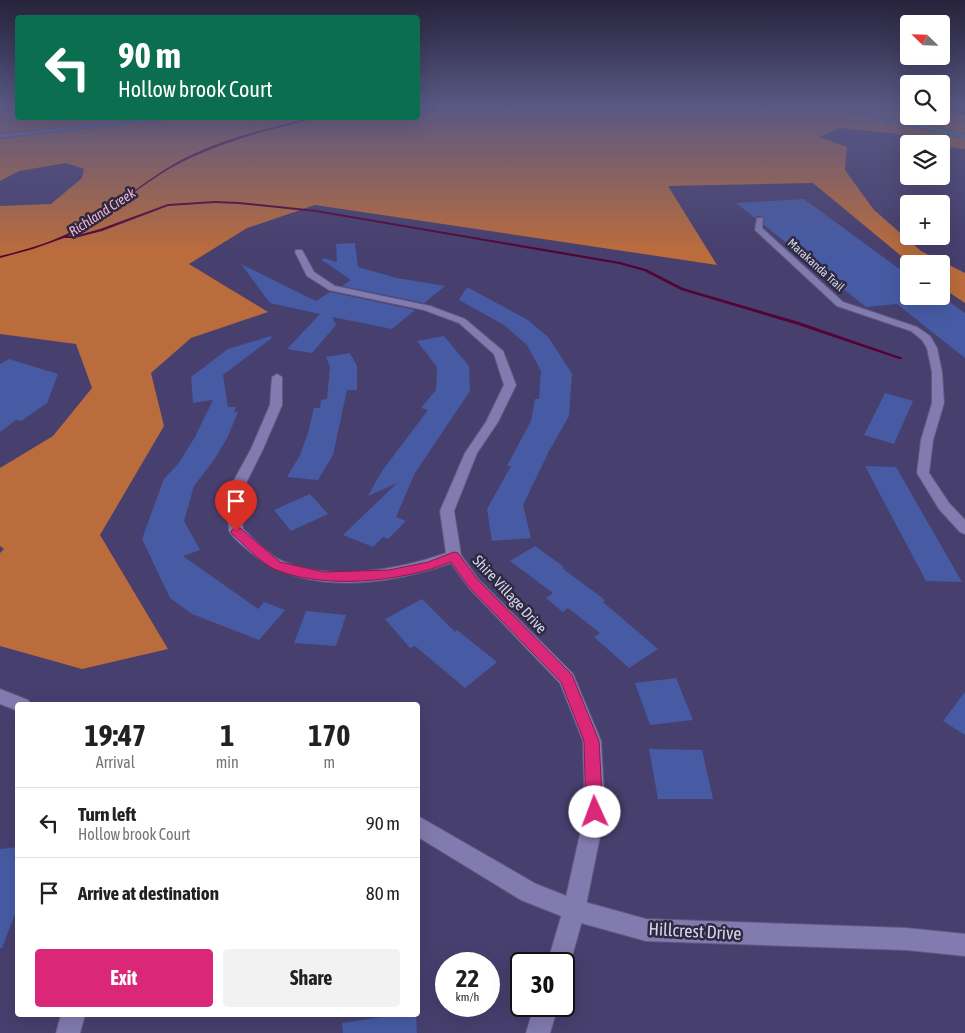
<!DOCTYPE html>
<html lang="en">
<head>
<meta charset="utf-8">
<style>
  :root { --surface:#fff; --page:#f2f2f2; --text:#202124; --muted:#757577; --line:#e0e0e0; --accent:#db2777 }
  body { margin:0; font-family:"Asap Condensed",sans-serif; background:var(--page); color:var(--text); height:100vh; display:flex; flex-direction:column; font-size:19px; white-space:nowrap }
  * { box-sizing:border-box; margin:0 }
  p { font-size:16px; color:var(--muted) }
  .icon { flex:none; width:28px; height:28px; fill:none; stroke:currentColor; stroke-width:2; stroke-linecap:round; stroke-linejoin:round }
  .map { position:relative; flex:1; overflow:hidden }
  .side { position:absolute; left:15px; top:702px; width:405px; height:315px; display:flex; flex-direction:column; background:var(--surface); border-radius:5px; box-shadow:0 5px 20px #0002 }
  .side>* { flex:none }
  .guide { position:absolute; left:15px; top:15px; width:405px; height:105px; border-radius:5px; box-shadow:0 5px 20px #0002; background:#0b6e4f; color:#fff; overflow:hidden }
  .needle { width:32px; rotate:293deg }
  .tools { position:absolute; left:900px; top:15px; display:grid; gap:10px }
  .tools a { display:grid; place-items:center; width:50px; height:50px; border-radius:5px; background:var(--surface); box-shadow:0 5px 20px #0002; font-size:25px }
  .speed { position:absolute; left:435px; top:952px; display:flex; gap:10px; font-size:25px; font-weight:700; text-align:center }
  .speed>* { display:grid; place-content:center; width:65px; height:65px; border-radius:50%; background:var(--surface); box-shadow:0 5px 20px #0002; line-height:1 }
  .speed small { font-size:12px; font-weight:400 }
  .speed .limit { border:2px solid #111; border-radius:8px; background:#fff; color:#111 }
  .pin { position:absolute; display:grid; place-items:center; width:42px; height:42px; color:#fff; margin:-51px -21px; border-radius:50% 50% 50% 0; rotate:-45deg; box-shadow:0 0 5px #0007 }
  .pin .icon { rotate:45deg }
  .me { position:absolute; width:55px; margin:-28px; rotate:358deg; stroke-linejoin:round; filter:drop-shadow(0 0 4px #0008) }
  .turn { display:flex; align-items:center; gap:18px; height:105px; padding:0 20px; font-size:22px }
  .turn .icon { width:65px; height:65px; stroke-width:2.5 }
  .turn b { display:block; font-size:35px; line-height:42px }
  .eta { display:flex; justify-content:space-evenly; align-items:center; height:85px; text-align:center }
  .eta b { font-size:30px; font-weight:700; line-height:35px }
  .cta { display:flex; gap:10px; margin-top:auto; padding:10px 20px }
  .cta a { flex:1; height:58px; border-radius:5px; background:var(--accent); color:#fff; font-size:20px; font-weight:700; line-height:58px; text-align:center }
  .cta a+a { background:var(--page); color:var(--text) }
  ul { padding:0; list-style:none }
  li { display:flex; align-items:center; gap:15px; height:70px; padding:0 20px; border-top:1px solid var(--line) }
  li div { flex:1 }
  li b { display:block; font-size:19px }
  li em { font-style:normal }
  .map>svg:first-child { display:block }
  .forest { fill:#bb6c3c }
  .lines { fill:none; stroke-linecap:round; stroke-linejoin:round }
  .stream { fill:#540335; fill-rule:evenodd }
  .building { fill:#475ba5 }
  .minor-casing { stroke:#605a81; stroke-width:2 }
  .tertiary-casing { stroke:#605a81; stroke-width:2 }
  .primary-casing { stroke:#605a81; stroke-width:2 }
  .minor { fill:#827baf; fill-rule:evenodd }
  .tertiary { fill:#827baf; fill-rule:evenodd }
  .primary { fill:#509193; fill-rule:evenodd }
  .route { fill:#db2777; stroke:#8e194d }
  .labels { text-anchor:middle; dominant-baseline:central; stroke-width:5; stroke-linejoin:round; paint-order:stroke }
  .far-street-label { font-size:12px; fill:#d6d4f0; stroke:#2d2a3f }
  .far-water-label { font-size:14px; font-style:italic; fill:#f8b3d3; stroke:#2d2a3f }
  .street-label { font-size:15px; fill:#d6d4f0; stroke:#2d2a3f }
  .near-street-label { font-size:18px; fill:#d6d4f0; stroke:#2d2a3f }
</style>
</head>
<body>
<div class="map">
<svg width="965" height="1033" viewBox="0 0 965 1033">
  <rect width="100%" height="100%" fill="#473f6e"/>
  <path class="forest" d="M 0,107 L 17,107 L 18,118 L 418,118 L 418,107 L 909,107 L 909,116 L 941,116 L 941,107 L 965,107 L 965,149 L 941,146 L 941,144 L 934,144 L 898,134 L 840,128 L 819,137 L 847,147 L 845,170 L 874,210 L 921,251 L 965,273 L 965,303 L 941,287 L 941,264 L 911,264 L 813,183 L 668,186 L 717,265 L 315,205 L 247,228 L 189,264 L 268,312 L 191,338 L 151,373 L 164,426 L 100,535 L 168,649 L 82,669 L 0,646 L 0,553 L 4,549 L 0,546 L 0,468 L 53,436 L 92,388 L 76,344 L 0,334 L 0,206 L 51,204 L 82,178 L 84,169 L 66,163 L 19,171 L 0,181 Z"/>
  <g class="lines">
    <path class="stream" d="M 941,109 L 965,112 L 965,114 L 941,111 Z
      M 311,118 L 313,118 C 297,124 279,127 262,132 C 234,140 206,150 180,163 C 140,184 108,216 68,236 L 75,236 L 100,229 L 168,204 L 215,201 L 239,202 L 316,210 L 620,262 L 646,269 L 683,288 L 799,322 L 903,358 L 901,359 L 899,359 L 795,324 L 681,290 L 644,271 L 619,264 L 316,212 L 239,204 L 215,203 L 168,206 L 102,231 L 75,238 L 64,238 L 33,249 L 0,258 L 0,256 C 26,250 52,242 75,230 C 110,211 140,184 174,164 C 216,140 265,129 311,118 Z"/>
  </g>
  <path class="building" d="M 804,199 L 909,276 L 909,296 L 941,296 L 965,313 L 965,358 L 897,304 L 866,307 L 764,225 L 764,217 L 757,216 L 755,218 L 736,203 Z
    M 355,243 L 358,267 L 397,278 L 445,286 L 424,303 L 342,286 L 351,280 L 322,260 L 323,258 L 337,262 L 336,244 Z
    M 241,264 L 316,301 L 330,292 L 415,310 L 392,329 L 332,317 L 336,325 L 312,353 L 287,349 L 320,314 L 270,303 Z
    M 467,287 L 528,320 L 549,338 L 572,374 L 569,416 L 549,451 L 523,505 L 531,538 L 492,541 L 487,509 L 511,466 L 507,466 L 531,421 L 535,399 L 539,399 L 541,371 L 527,345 L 504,325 L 459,300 Z
    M 271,336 L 272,338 L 223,375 L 228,407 L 236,407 L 234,412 L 238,412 L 228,436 L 214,460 L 194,486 L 184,521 L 200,550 L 183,556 L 258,609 L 264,602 L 285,610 L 259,640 L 192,614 L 170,598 L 142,539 L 164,479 L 178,464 L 195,437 L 213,400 L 193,403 L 191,377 L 228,349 Z
    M 444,336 L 469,366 L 470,391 L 415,473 L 396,517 L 406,521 L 388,539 L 383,537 L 373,547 L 343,535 L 397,483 L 368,496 L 382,471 L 428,410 L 421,408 L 436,390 L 437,367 L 417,341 Z
    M 350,353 L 357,366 L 357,390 L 347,390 L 333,455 L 318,480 L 287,477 L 300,455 L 308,433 L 314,408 L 320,408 L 321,400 L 327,399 L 330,367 L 326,357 Z
    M 9,359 L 58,374 L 47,403 L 21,421 L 16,420 L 0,432 L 0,364 Z
    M 885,393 L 913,401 L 894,444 L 864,435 Z
    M 865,466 L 896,467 L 962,582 L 926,581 Z
    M 310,494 L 328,514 L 291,531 L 274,510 Z
    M 535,546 L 564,567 L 562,568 L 605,600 L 603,602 L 658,649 L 629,668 L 594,637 L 600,633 L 568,608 L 563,612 L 546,598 L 553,593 L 510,561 Z
    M 422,599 L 455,632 L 457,630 L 497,662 L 465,688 L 415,646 L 410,648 L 385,619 Z
    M 306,611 L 346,615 L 336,646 L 294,643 Z
    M 676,678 L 693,720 L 650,725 L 635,683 Z
    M 965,692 L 965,735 L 943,721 Z
    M 649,749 L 702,750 L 713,799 L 658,799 Z
    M 18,847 L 18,906 L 2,948 L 0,948 L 0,849 Z
    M 395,1015 L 416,1015 L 417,1033 L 343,1033 L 342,1023 Z"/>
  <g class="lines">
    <g class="minor-casing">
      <path id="minor" d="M 159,118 L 173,118 L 0,138 L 0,134 Z
        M 757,218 L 763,218 L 762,228 L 843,302 L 917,327 L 930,336 L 937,348 L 942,372 L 944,403 L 933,440 L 929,473 L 949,503 L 965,520 L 965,534 L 960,532 L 939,509 L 917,473 L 921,440 L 932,403 L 932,372 L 927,348 L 922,340 L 911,331 L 837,306 L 755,230 Z
        M 296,250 L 302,250 L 314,272 L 335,286 L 430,306 L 465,319 L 503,351 L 516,385 L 498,422 L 477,453 L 454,511 L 461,555 L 479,580 L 573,674 L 601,741 L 605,812 L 585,910 L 570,964 L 566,972 L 564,973 L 564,964 L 547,964 L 563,910 L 585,812 L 583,741 L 560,683 L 469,588 L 451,563 C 389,585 301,598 248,550 C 241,544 233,538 229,531 L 227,493 L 251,449 L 270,405 L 272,377 L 277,374 L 282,377 L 282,405 L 263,449 L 241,493 L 243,529 C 255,540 267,554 282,561 C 329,582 399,570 446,553 L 440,511 L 465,453 L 486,422 L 504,385 L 494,354 L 459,323 L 424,310 L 329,290 L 307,276 L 295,252 Z
        M 534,1006 L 558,1006 L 550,1033 L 526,1033 Z
        M 61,1015 L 85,1015 L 80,1033 L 56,1033 Z"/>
    </g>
    <g class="tertiary-casing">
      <path id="tertiary" d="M 0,689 L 28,700 L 31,705 L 18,705 L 18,711 L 0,704 Z
        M 418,816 L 536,884 L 574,899 L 646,919 L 906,928 L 965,934 L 965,956 L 906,950 L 646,941 L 574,921 L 521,900 L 418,837 Z"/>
    </g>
    <g class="primary-casing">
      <path id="primary" d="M 830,107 L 841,107 L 965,134 L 965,138 Z"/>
    </g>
    <use href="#minor" class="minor"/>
    <use href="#tertiary" class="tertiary"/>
    <use href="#primary" class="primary"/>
  </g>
  <linearGradient id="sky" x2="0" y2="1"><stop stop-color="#27233c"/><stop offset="0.42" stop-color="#585884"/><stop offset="1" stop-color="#585884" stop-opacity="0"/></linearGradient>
  <rect width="965" height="252" fill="url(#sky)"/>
  <path class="route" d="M 236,527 L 240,528 L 280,562 L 324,572 L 389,570 L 428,562 L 454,552 L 458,553 L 478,580 L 572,675 L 599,741 L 603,812 L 600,818 L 595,820 L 589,818 L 586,812 L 584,741 L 561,682 L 469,587 L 451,562 C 402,582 324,590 274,569 C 261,563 243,543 232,534 L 231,531 Z"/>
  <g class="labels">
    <g class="far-street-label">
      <text transform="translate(816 265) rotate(42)">Marakanda Trail</text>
    </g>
    <g class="far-water-label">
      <text transform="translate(102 212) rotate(-33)">Richland Creek</text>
    </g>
    <g class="street-label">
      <text transform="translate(510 594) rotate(47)">Shire Village Drive</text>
    </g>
    <g class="near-street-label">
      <text transform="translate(695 931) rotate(3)">Hillcrest Drive</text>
    </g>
  </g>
</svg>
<div class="tools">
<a><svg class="needle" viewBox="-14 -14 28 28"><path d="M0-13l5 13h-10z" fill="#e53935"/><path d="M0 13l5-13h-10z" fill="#757577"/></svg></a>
<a><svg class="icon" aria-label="search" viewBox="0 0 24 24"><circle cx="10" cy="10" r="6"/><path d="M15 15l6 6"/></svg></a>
<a><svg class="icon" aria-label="layers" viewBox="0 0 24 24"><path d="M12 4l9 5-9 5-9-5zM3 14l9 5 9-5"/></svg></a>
<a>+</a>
<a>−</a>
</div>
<div class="speed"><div>22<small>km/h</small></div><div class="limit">30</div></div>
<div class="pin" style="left:236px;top:531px;background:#d93025"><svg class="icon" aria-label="arrive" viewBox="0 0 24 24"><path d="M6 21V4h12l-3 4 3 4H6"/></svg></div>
<svg class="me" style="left:595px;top:812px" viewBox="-20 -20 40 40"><circle r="19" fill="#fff"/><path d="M0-13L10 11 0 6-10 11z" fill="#db2777"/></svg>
<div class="guide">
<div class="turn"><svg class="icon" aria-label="left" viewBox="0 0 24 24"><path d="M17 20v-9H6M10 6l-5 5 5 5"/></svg><div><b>90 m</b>Hollow brook Court</div></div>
</div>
<section class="side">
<div class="eta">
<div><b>19:47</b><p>Arrival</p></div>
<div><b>1</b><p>min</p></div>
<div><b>170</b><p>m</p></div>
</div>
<ul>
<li><svg class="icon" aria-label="left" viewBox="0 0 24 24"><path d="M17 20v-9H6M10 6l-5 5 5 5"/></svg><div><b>Turn left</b><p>Hollow brook Court</p></div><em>90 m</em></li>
<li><svg class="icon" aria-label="arrive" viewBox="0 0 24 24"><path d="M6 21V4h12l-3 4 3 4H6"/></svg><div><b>Arrive at destination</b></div><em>80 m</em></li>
</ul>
<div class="cta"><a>Exit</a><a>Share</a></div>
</section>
</div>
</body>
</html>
